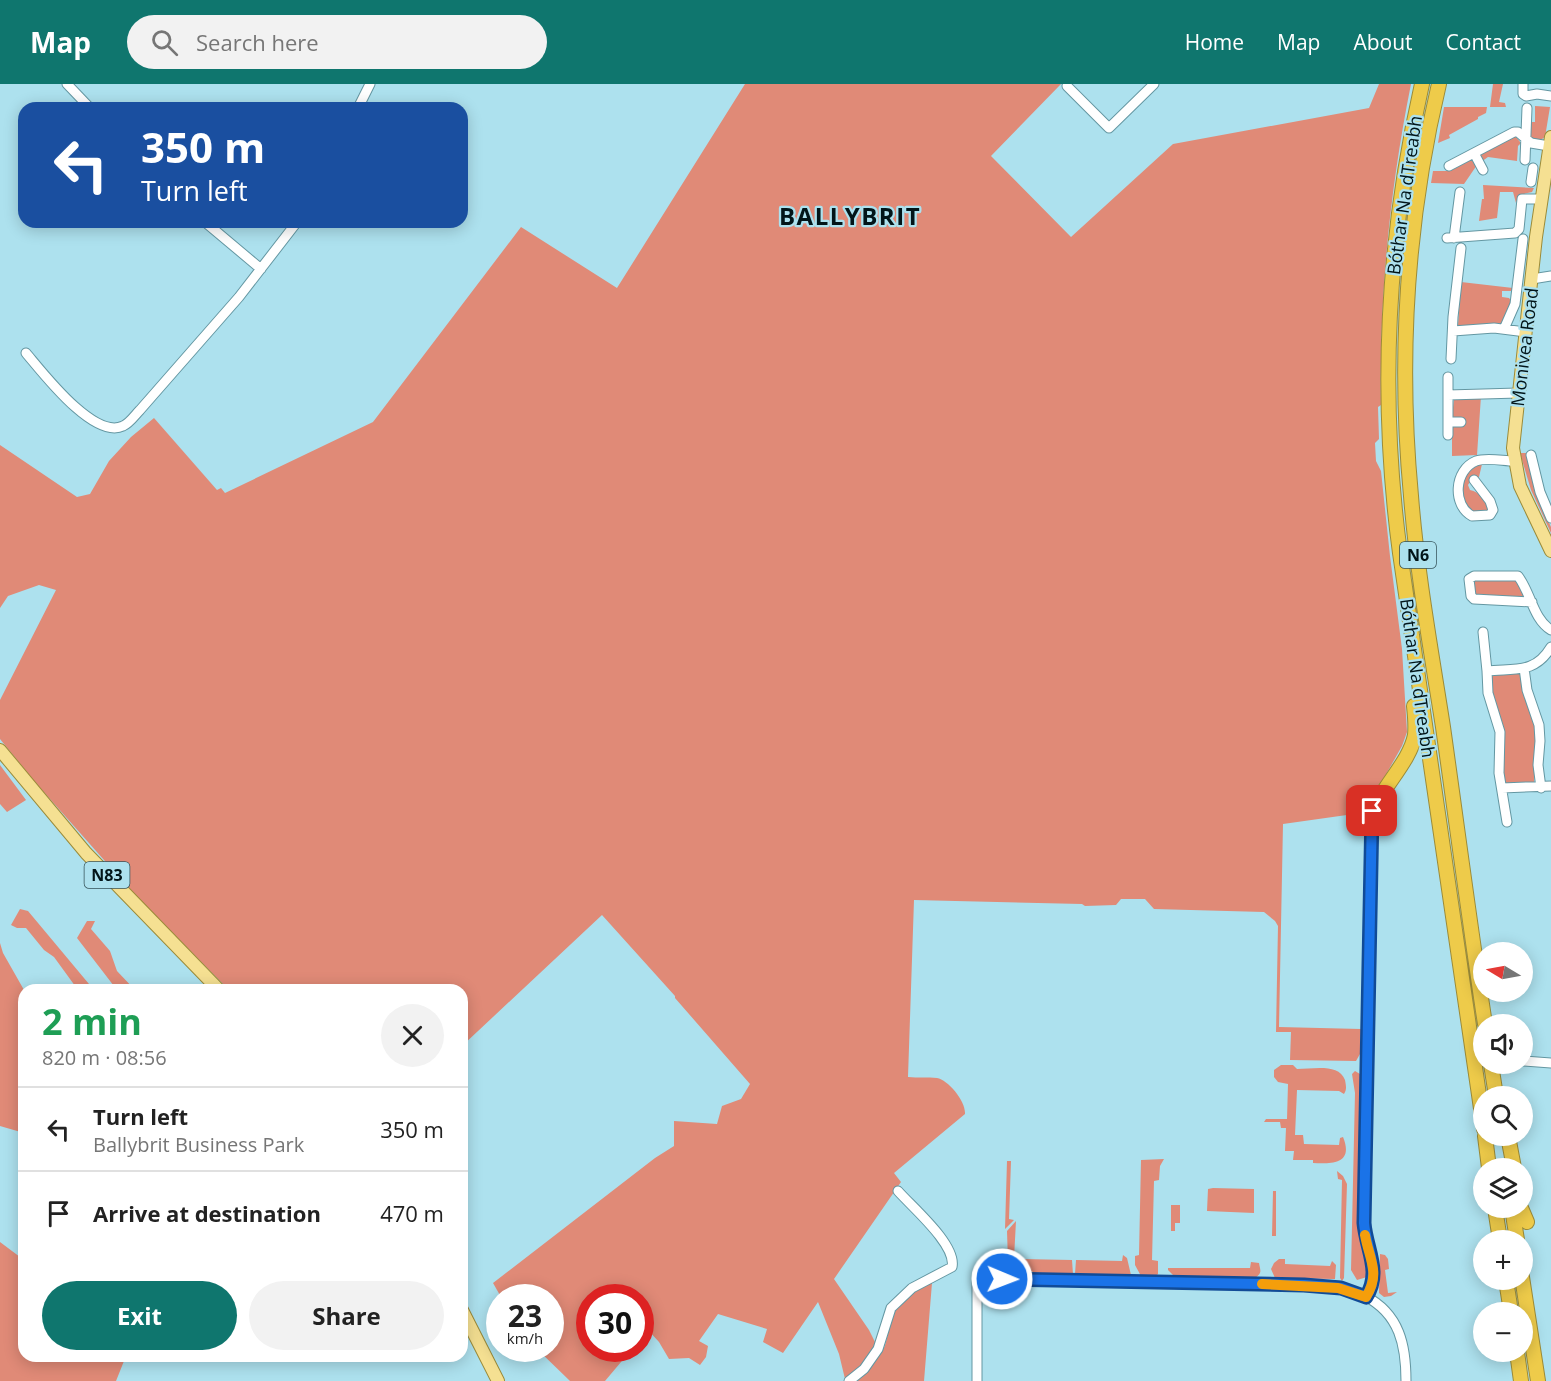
<!DOCTYPE html>
<html lang="en">
<head>
<meta charset="utf-8">
<style>
  :root { --surface:#fff; --page:#f2f2f2; --text:#222; --muted:#767676; --line:#e0e0e0; --accent:#0f766e }
  body { margin:0; font-family:"Open Sans",sans-serif; background:var(--page); color:var(--text); height:100vh; display:flex; flex-direction:column; font-size:22px; white-space:nowrap }
  * { box-sizing:border-box; margin:0 }
  p { font-size:20px; color:var(--muted) }
  .icon { flex:none; width:33px; height:33px; fill:none; stroke:currentColor; stroke-width:2; stroke-linecap:round; stroke-linejoin:round }
  .map { position:relative; flex:1; overflow:hidden }
  .drawer { position:absolute; left:18px; top:900px; width:450px; height:378px; display:flex; flex-direction:column; background:var(--surface); border-radius:18px; box-shadow:0 3px 15px #0003 }
  .drawer>* { flex:none }
  .banner { position:absolute; left:18px; top:18px; width:450px; height:126px; border-radius:18px; box-shadow:0 3px 15px #0003; background:#1a4fa0; color:#fff; overflow:hidden }
  .needle { width:39px; rotate:280deg }
  .fabs { position:absolute; left:1473px; top:858px; display:grid; gap:12px }
  .fabs a { display:grid; place-items:center; width:60px; height:60px; border-radius:50%; background:var(--surface); box-shadow:0 3px 15px #0003; font-size:30px }
  .speed { position:absolute; left:486px; top:1200px; display:flex; gap:12px; font-size:30px; font-weight:700; text-align:center }
  .speed>* { display:grid; place-content:center; width:78px; height:78px; border-radius:50%; background:var(--surface); box-shadow:0 3px 15px #0003; line-height:1 }
  .speed small { font-size:15px; font-weight:400 }
  .speed .limit { border:9px solid #d22; background:#fff; color:#111 }
  .pin { position:absolute; display:grid; place-items:center; width:51px; height:51px; color:#fff; margin:-26px; border-radius:12px; box-shadow:0 3px 9px #0006 }
  .me { position:absolute; width:66px; margin:-33px; rotate:91deg; stroke-linejoin:round; filter:drop-shadow(0 0 4px #0008) }
  .turn { display:flex; align-items:center; gap:21px; height:126px; padding:0 24px; font-size:27px }
  .turn .icon { width:78px; height:78px; stroke-width:2.5 }
  .turn b { display:block; font-size:42px; line-height:51px }
  .round { display:grid; place-items:center; flex:none; width:63px; height:63px; border-radius:32px; background:var(--page) }
  .headline { display:flex; align-items:center; justify-content:space-between; height:102px; padding:0 24px }
  h1 { font-size:36px; font-weight:700; line-height:45px; color:#1e9e55 }
  .cta { display:flex; gap:12px; margin-top:auto; padding:12px 24px }
  .cta a { flex:1; height:69px; border-radius:36px; background:var(--accent); color:#fff; font-size:24px; font-weight:700; line-height:69px; text-align:center }
  .cta a+a { background:var(--page); color:var(--text) }
  ul { padding:0; list-style:none }
  li { display:flex; align-items:center; gap:18px; height:84px; padding:0 24px; border-top:2px solid var(--line) }
  li div { flex:1 }
  li b { display:block; font-size:22px }
  li em { font-style:normal }
  header { display:flex; align-items:center; gap:36px; box-sizing:border-box; height:84px; padding:0 30px; background:var(--accent); color:#fff }
  header strong { font-size:28px }
  nav { display:flex; gap:33px; margin-inline-start:auto; font-size:21px }
  .search { width:420px; height:54px; background:var(--page); display:flex; align-items:center; gap:15px; box-sizing:border-box; padding:0 21px; border-radius:33px; color:var(--muted); font-size:22px }
  .map>svg:first-child { display:block }
  .green { fill:#e08a77 }
  .lines { fill:none; stroke-linecap:round; stroke-linejoin:round }
  .minor-casing { stroke:#6497a2; stroke-width:11 }
  .major-casing { stroke:#9b8b39; stroke-width:14 }
  .highway-casing { stroke:#9b8b39; stroke-width:16 }
  .minor { stroke:#fff; stroke-width:9 }
  .major { stroke:#f5e092; stroke-width:12 }
  .highway { stroke:#eecb4a; stroke-width:14 }
  .route-casing { stroke:#114b97; stroke-width:15 }
  .route { stroke:#1a73e8; stroke-width:10 }
  .slow { stroke:#f59e0b; stroke-width:10 }
  .labels { text-anchor:middle; dominant-baseline:central; stroke-width:4.5; stroke-linejoin:round; paint-order:stroke }
  .shield { fill:#ade1ee; stroke:#355259; stroke-width:1.5 }
  .shield-label { font-size:16px; font-weight:bold; fill:#021519 }
  .street-label { font-size:18px; fill:#021519; stroke:#ade1ee }
  .district-label { font-size:24px; font-weight:bold; letter-spacing:1.5px; fill:#021519; stroke:#ade1ee }
</style>
</head>
<body>
<header>
<strong>Map</strong>
<div class="search"><svg class="icon" aria-label="search" viewBox="0 0 24 24"><circle cx="10" cy="10" r="6"/><path d="M15 15l6 6"/></svg>Search here</div>
<nav><a>Home</a><a>Map</a><a>About</a><a>Contact</a></nav>
</header>
<div class="map">
<svg width="1551" height="1297" viewBox="0 0 1551 1297">
  <rect width="100%" height="100%" fill="#ade1ee"/>
  <path class="green" d="M 745,0 L 1061,0 L 991,72 L 1071,153 L 1173,60 L 1369,24 L 1379,0 L 1411,0 C 1390,105 1379,213 1381,321 L 1378,323 L 1379,355 L 1375,359 L 1376,377 L 1381,387 L 1390,472 L 1402,565 L 1407,648 L 1402,662 L 1376,708 L 1366,732 L 1361,729 L 1283,740 L 1279,943 L 1361,945 L 1360,970 L 1356,977 L 1290,976 L 1291,948 L 1276,948 L 1278,842 L 1275,837 L 1264,828 L 1154,825 L 1145,815 L 1121,815 L 1116,821 L 1085,822 L 1082,820 L 914,816 L 908,993 C 918,994 928,993 937,994 C 948,996 966,1017 965,1030 L 894,1089 L 901,1098 L 834,1195 L 869,1246 L 877,1262 L 883,1266 C 888,1256 888,1244 891,1233 C 897,1215 916,1205 932,1199 L 924,1297 L 853,1297 L 849,1295 L 845,1295 L 839,1270 L 818,1218 L 783,1269 L 763,1258 L 767,1245 L 718,1230 L 699,1257 L 708,1262 L 706,1273 L 700,1281 L 689,1274 L 669,1275 L 659,1258 L 648,1246 L 641,1254 L 640,1214 L 590,1214 L 590,1264 L 632,1265 L 605,1297 L 570,1297 L 537,1265 L 550,1264 L 550,1214 L 501,1213 L 493,1199 L 655,1074 L 674,1062 L 674,1037 L 717,1040 L 722,1022 L 741,1015 L 750,1000 L 675,914 L 675,912 L 602,831 L 462,962 L 462,906 L 229,906 L 135,811 L 34,697 L 0,655 L 0,616 L 56,506 L 39,501 L 8,512 L 0,524 L 0,361 L 77,413 L 90,410 L 109,377 L 131,353 L 154,334 L 217,406 L 221,404 L 225,409 L 373,338 L 521,143 L 617,204 Z
    M 1493,0 L 1503,0 L 1499,18 L 1505,19 L 1506,23 L 1490,23 Z
    M 1535,22 L 1550,23 L 1545,53 L 1539,57 L 1533,56 L 1530,52 L 1530,38 L 1535,38 Z
    M 1444,23 L 1487,23 L 1486,29 L 1478,33 L 1478,35 L 1449,51 L 1450,54 L 1438,59 Z
    M 1515,52 L 1521,59 L 1518,62 L 1517,77 L 1488,73 L 1481,78 L 1479,71 Z
    M 1473,75 L 1477,81 L 1464,100 L 1431,99 L 1433,87 L 1450,87 Z
    M 1483,101 L 1534,104 L 1532,108 L 1519,111 L 1516,119 L 1513,108 L 1500,108 L 1497,134 L 1479,137 L 1482,115 L 1484,115 Z
    M 1461,198 L 1513,204 L 1511,207 L 1502,207 L 1502,213 L 1509,214 L 1512,218 L 1502,238 L 1498,241 L 1458,241 Z
    M 1481,312 L 1477,371 L 1452,372 L 1452,344 L 1456,334 L 1452,332 L 1454,315 Z
    M 1520,369 L 1527,369 L 1539,417 L 1551,443 L 1551,449 L 1531,406 Z
    M 1482,380 L 1479,393 L 1471,396 L 1468,401 L 1470,406 C 1480,408 1484,415 1489,423 L 1487,428 L 1472,428 C 1455,412 1460,387 1482,380 Z
    M 1517,494 L 1524,512 L 1522,514 L 1475,513 L 1473,495 Z
    M 1517,588 L 1522,591 L 1536,643 L 1534,700 L 1505,699 L 1503,694 L 1492,617 L 1491,592 Z
    M 0,681 L 26,716 L 7,728 L 0,720 Z
    M 20,825 L 28,827 L 94,906 L 78,906 L 54,873 L 44,866 L 26,844 L 17,844 L 11,841 Z
    M 87,837 L 95,837 L 91,845 L 110,867 L 117,887 L 135,906 L 117,906 L 77,854 Z
    M 0,859 L 3,869 L 24,906 L 24,1049 L 0,1042 Z
    M 1281,981 L 1293,981 L 1297,985 C 1313,985 1339,979 1345,996 C 1346,1002 1347,1005 1344,1010 L 1339,1007 L 1297,1006 L 1295,1051 L 1303,1051 L 1304,1060 L 1339,1061 L 1340,1054 L 1343,1053 C 1354,1080 1332,1080 1313,1079 L 1313,1076 L 1293,1076 L 1294,1067 L 1285,1067 L 1286,1044 L 1281,1044 L 1280,1038 L 1264,1038 L 1266,1035 L 1287,1035 L 1288,1000 L 1278,998 L 1274,993 L 1274,986 Z
    M 1355,987 L 1360,990 L 1362,1041 L 1361,1147 L 1368,1183 L 1367,1193 L 1357,1196 L 1351,1186 L 1355,1009 L 1352,990 Z
    M 1164,1075 L 1160,1082 L 1159,1096 L 1154,1097 L 1152,1176 L 1158,1177 L 1158,1190 L 1156,1192 L 1141,1192 L 1135,1181 L 1135,1172 L 1139,1171 L 1141,1076 Z
    M 1007,1077 L 1011,1077 L 1009,1135 L 1014,1136 L 1005,1145 Z
    M 1337,1087 L 1343,1092 L 1347,1100 L 1344,1194 L 1342,1197 L 1340,1194 L 1342,1096 L 1338,1095 Z
    M 1213,1104 L 1254,1105 L 1254,1129 L 1207,1127 L 1208,1105 Z
    M 1273,1107 L 1276,1107 L 1276,1152 L 1272,1152 Z
    M 1171,1121 L 1180,1121 L 1180,1139 L 1175,1139 L 1175,1147 L 1171,1147 Z
    M 1016,1137 L 1014,1174 L 1021,1189 L 1013,1189 L 1008,1178 L 1007,1147 Z
    M 0,1158 L 24,1176 L 24,1272 L 126,1272 L 116,1297 L 0,1297 Z
    M 1380,1170 L 1385,1171 L 1388,1175 L 1389,1185 L 1385,1186 L 1388,1209 L 1397,1208 L 1391,1212 L 1384,1213 L 1379,1209 Z
    M 1123,1171 L 1127,1174 L 1131,1191 L 1075,1190 L 1076,1176 L 1122,1177 Z
    M 1021,1175 L 1072,1176 L 1073,1190 C 1054,1190 1028,1196 1021,1175 Z
    M 1279,1175 L 1285,1175 L 1285,1180 L 1330,1182 L 1332,1177 L 1336,1181 L 1335,1195 L 1275,1194 L 1271,1185 L 1274,1179 Z
    M 1251,1178 L 1259,1179 C 1260,1186 1263,1189 1255,1194 L 1174,1192 L 1168,1186 L 1168,1184 L 1250,1184 Z"/>
  <g class="lines">
    <g class="minor-casing">
      <path id="minor" d="M 67,0 L 90,24
        M 1523,0 L 1523,10 L 1526,12 L 1537,10 L 1551,12
        M 1067,2 L 1109,44 L 1154,0
        M 358,24 L 370,0
        M 1474,69 L 1483,86
        M 1525,76 L 1527,24
        M 1449,82 L 1514,48 L 1518,48 L 1531,59 L 1549,62
        M 1531,98 L 1533,84
        M 205,138 L 261,185
        M 1447,154 L 1515,149 L 1519,145 L 1522,115 L 1541,115
        M 1454,154 L 1460,108
        M 1532,195 L 1551,192
        M 1504,245 L 1515,220 L 1523,155
        M 1453,247 L 1494,244 L 1526,248
        M 26,269 C 43,289 94,356 123,342 C 130,339 135,331 140,326 L 239,213 L 297,138
        M 1451,275 L 1453,233 L 1461,164
        M 1448,293 L 1448,351
        M 1448,311 L 1518,309
        M 1448,338 L 1461,338
        M 1531,371 L 1540,408 L 1551,434
        M 1474,396 L 1490,417 L 1493,426 L 1490,431 L 1472,432 C 1452,421 1454,386 1476,377 C 1487,373 1503,377 1514,377
        M 1532,518 L 1474,515 L 1471,512 L 1469,495 L 1474,492 L 1518,492 C 1531,509 1533,535 1551,546
        M 1483,548 L 1487,587 L 1488,609 L 1500,648 L 1499,689 L 1507,738
        M 1524,584 L 1527,606 L 1539,641 L 1540,657 L 1538,681 L 1541,704
        M 1487,587 C 1515,584 1535,590 1551,563
        M 1502,704 L 1551,702
        M 1524,977 L 1551,979
        M 994,1195 C 1075,1197 1155,1198 1235,1200 C 1272,1200 1334,1196 1365,1212 C 1400,1230 1406,1262 1406,1297
        M 977,1199 L 977,1297
        M 1366,1213 C 1382,1188 1366,1165 1364,1139 L 1373,727
        M 849,1297 L 864,1285 L 878,1265 L 891,1224 L 912,1204 L 952,1183 C 957,1161 912,1123 898,1107"/>
    </g>
    <g class="major-casing">
      <path id="major" d="M 1551,53 L 1536,153 L 1513,364 L 1520,402 L 1551,467
        M 0,666 L 86,769 L 219,906
        M 462,1226 L 498,1297"/>
    </g>
    <g class="highway-casing">
      <path id="highway" d="M 1422,0 C 1387,154 1379,313 1400,469 L 1484,1045
        M 1439,0 C 1407,134 1398,274 1411,412 C 1417,489 1431,566 1443,643 C 1457,742 1470,842 1485,940
        M 1373,727 C 1383,702 1410,677 1415,651 C 1416,641 1415,631 1414,622
        M 1491,980 L 1496,1012
        M 1485,1052 L 1489,1084
        M 1508,1052 L 1514,1084
        M 1495,1124 L 1500,1156
        M 1512,1124 L 1517,1156
        M 1521,1124 L 1527,1138
        M 1522,1193 L 1538,1297
        M 1506,1196 L 1511,1228
        M 1517,1268 L 1521,1297"/>
    </g>
    <use href="#minor" class="minor"/>
    <use href="#major" class="major"/>
    <use href="#highway" class="highway"/>
  </g>
  <g class="lines">
    <g class="route-casing">
      <path id="route" d="M 1002,1195 L 1304,1201 L 1341,1204 L 1366,1213 C 1382,1188 1366,1165 1364,1139 L 1372,727"/>
    </g>
    <use href="#route" class="route"/>
    <path class="slow" d="M 1262,1200 L 1338,1204 L 1366,1213 C 1381,1189 1369,1175 1365,1151"/>
  </g>
  <g class="labels">
    <g class="shield">
      <rect x="1400" y="458" width="36" height="26" rx="4.5"/>
      <rect x="84.5" y="778" width="45" height="26" rx="4.5"/>
    </g>
    <g class="shield-label">
      <text x="1418" y="471">N6</text>
      <text x="107" y="791">N83</text>
    </g>
    <g class="street-label">
      <text transform="translate(1404 111) rotate(-82)">Bóthar Na dTreabh</text>
      <text transform="translate(1524 263) rotate(-83)">Monivea Road</text>
      <text transform="translate(1418 594) rotate(82)">Bóthar Na dTreabh</text>
    </g>
    <g class="district-label">
      <text x="850" y="131">BALLYBRIT</text>
    </g>
  </g>
</svg>
<div class="fabs">
<a><svg class="needle" viewBox="-14 -14 28 28"><path d="M0-13l5 13h-10z" fill="#e53935"/><path d="M0 13l5-13h-10z" fill="#767676"/></svg></a>
<a><svg class="icon" aria-label="sound" viewBox="0 0 24 24"><path d="M4 9h4l5-4v14l-5-4H4zM17 9q2 3 0 6"/></svg></a>
<a><svg class="icon" aria-label="search" viewBox="0 0 24 24"><circle cx="10" cy="10" r="6"/><path d="M15 15l6 6"/></svg></a>
<a><svg class="icon" aria-label="layers" viewBox="0 0 24 24"><path d="M12 4l9 5-9 5-9-5zM3 14l9 5 9-5"/></svg></a>
<a>+</a>
<a>−</a>
</div>
<div class="speed"><div>23<small>km/h</small></div><div class="limit">30</div></div>
<div class="pin" style="left:1372px;top:727px;background:#d93025"><svg class="icon" aria-label="arrive" viewBox="0 0 24 24"><path d="M6 21V4h12l-3 4 3 4H6"/></svg></div>
<svg class="me" style="left:1002px;top:1195px" viewBox="-20 -20 40 40"><circle r="17" fill="#1a73e8" stroke="#fff" stroke-width="3"/><path d="M0-11L8 9 0 5-8 9z" fill="#fff"/></svg>
<div class="banner">
<div class="turn"><svg class="icon" aria-label="left" viewBox="0 0 24 24"><path d="M17 20v-9H6M10 6l-5 5 5 5"/></svg><div><b>350 m</b>Turn left</div></div>
</div>
<section class="drawer">
<div class="headline"><div><h1>2 min</h1><p>820 m · 08:56</p></div><a class="round"><svg class="icon" aria-label="close" viewBox="0 0 24 24"><path d="M6 6l12 12M18 6L6 18"/></svg></a></div>
<ul>
<li><svg class="icon" aria-label="left" viewBox="0 0 24 24"><path d="M17 20v-9H6M10 6l-5 5 5 5"/></svg><div><b>Turn left</b><p>Ballybrit Business Park</p></div><em>350 m</em></li>
<li><svg class="icon" aria-label="arrive" viewBox="0 0 24 24"><path d="M6 21V4h12l-3 4 3 4H6"/></svg><div><b>Arrive at destination</b></div><em>470 m</em></li>
</ul>
<div class="cta"><a>Exit</a><a>Share</a></div>
</section>
</div>
</body>
</html>
